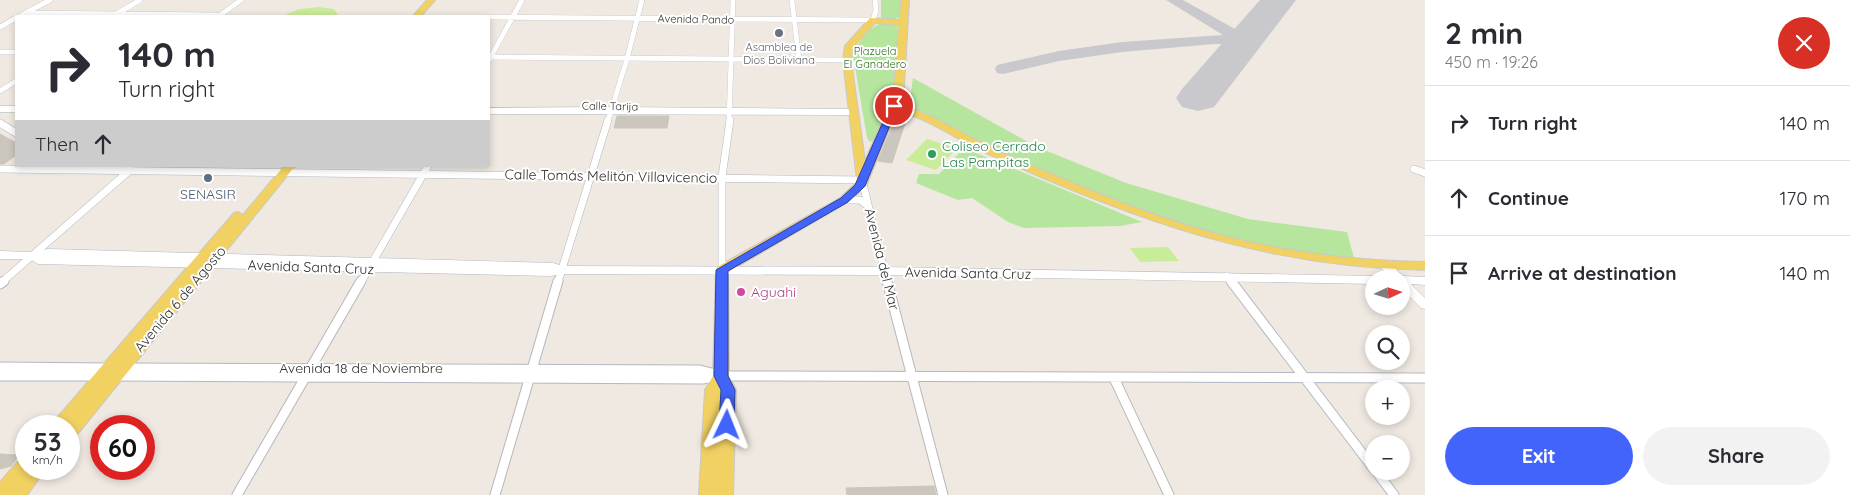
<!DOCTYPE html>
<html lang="en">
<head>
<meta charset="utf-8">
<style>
  :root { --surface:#fff; --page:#f2f2f3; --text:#2b2b33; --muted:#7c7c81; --line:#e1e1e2; --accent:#4264fb }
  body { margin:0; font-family:Quicksand,sans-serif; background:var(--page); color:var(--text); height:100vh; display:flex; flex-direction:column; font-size:19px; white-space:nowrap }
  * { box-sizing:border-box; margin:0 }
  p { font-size:16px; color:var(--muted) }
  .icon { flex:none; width:28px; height:28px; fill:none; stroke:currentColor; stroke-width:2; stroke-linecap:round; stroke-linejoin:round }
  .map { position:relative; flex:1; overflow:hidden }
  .panel { display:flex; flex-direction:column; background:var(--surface); width:425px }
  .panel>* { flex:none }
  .guide { position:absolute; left:15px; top:15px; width:475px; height:152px; border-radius:0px; box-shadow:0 2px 8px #0003; background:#fff; color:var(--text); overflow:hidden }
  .needle { width:32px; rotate:86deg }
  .controls { position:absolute; left:1365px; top:270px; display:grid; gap:10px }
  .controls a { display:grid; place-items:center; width:45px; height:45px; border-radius:50%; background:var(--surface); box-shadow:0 2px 8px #0003; font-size:25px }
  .speed { position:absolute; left:15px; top:415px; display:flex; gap:10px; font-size:25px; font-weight:700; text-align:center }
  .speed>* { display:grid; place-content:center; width:65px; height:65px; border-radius:50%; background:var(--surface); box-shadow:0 2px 8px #0003; line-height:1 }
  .speed small { font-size:12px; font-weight:400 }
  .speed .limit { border:8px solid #d22; background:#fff; color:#111 }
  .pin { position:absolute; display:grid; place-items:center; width:42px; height:42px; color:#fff; margin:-21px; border:2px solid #fff; border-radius:50%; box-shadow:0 1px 5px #0007 }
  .me { position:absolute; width:55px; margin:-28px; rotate:2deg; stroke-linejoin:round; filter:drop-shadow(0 0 4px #0008) }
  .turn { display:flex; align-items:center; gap:18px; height:105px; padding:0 20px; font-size:22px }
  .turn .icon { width:65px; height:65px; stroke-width:2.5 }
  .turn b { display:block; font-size:35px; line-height:42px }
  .then { display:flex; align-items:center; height:48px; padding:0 20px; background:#0003; gap:10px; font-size:19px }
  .round { display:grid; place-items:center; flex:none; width:52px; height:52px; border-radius:26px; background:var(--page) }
  .headline { display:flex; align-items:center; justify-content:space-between; height:85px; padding:0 20px }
  h1 { font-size:30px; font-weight:800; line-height:38px }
  .cta { display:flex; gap:10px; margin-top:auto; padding:10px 20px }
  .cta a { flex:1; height:58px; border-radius:30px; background:var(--accent); color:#fff; font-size:20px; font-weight:800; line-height:58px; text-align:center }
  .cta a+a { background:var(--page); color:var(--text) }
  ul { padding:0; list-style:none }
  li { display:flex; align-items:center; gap:15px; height:75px; padding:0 20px; border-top:1px solid var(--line) }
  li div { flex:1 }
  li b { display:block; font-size:19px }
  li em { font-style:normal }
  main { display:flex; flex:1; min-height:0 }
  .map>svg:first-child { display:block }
  .green { fill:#b6e59e }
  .pitch { fill:#c9ec9a }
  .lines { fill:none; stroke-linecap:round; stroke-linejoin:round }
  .taxiway { fill:#c9c8cc; fill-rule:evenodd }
  .runway { fill:#c9c8cc; fill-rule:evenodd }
  .building { fill:#cbc7bf; stroke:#cbc5ba }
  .street-far2-casing { stroke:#b4b7c1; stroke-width:5.5 }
  .street-far1-casing { stroke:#b4b7c1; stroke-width:8 }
  .street-casing { stroke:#b4b7c1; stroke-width:11 }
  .secondary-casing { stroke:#b4b7c1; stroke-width:1 }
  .primary-casing { stroke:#c9c9c9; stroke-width:2 }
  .street-far2 { stroke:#fff; stroke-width:5 }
  .street-far1 { stroke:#fff; stroke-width:7 }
  .street { stroke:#fff; stroke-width:9 }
  .secondary { fill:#fff; fill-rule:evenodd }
  .primary { fill:#f2d163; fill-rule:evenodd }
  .route { fill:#4264fb; stroke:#2b41a3 }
  .worship-dot { fill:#6b7280; stroke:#fff; stroke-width:2 }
  .leisure-dot { fill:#2e9e5b; stroke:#fff; stroke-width:2 }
  .service-dot { fill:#5c6f8a; stroke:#fff; stroke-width:2 }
  .hotel-dot { fill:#d1479c; stroke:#fff; stroke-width:2 }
  .labels { text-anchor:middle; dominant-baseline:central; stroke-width:4; stroke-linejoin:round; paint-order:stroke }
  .far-street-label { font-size:11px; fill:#2e2e2e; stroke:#fff }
  .far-worship-label { font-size:11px; fill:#5b616d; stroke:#fff }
  .far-park-label { font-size:11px; fill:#2c6e1b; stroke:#fff }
  .leisure-label { font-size:14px; fill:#27864d; stroke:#fff; text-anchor:start }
  .street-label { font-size:14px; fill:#2e2e2e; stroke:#fff }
  .service-label { font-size:14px; fill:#4e5e75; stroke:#fff }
  .hotel-label { font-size:14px; fill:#b23c85; stroke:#fff; text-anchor:start }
</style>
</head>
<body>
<main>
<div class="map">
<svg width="1425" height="495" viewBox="0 0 1425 495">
  <rect width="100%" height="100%" fill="#efe9e1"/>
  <path class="green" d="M 881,0 L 904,0 L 902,16 C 895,20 888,21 881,17 Z
    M 884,23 L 893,23 L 897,26 L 898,31 L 893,91 L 875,139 L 870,142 L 867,138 L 853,55 C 858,42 870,25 884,23 Z
    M 913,78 L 1037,147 L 1126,183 L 1248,219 L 1347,232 L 1354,258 C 1255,252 1161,220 1070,182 C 1015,159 961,134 909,106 Z
    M 964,148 L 1142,222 L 1120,226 L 1024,228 L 1008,222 L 972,198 L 958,200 L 916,183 L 919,174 L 939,174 Z"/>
  <path class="pitch" d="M 319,7 L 333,9 L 338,14 L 336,16 L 282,16 L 300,9 Z
    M 927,139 L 957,148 L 936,170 L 906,160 Z
    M 1168,247 L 1179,261 L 1140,262 L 1130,248 Z"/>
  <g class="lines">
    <path class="taxiway" d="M 1166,0 L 1183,0 L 1251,38 L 1253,41 L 1251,44 L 1215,44 L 1122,52 L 1059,61 L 1003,74 L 997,73 L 995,69 L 997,65 L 1059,51 L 1122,42 L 1223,35 Z"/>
    <path class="runway" d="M 1260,0 L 1296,0 L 1214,107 L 1198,111 L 1182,107 L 1176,98 L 1182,89 Z"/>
  </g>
  <path class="building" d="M 617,116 L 669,116 L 667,128 L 614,128 Z
    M 895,120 L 905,123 L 892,163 L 878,161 Z
    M 0,134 L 16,143 L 16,155 L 4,164 L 0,164 Z
    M 0,454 L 16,455 L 17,458 L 11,466 L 0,469 Z
    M 934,486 L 936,495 L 847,495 L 846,488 Z"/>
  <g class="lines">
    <g class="street-far2-casing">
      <path id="street-far2" d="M 792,0 L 799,60
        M 27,13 L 221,15
        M 118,13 L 140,0
        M 20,16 L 50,0
        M 219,16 L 241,0
        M 489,17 L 873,20 L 876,10 L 875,0
        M 0,27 L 16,18
        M 0,52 L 16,52
        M 489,57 L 847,60
        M 489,60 L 522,0
        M 0,91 L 16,81
        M 608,121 L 627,59 L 642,0
        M 729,121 L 733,0"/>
    </g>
    <g class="street-far1-casing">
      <path id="street-far1" d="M 0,123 L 16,133
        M 0,169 L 862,180 L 887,282
        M 1414,169 L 1425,173
        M 844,200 L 860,200 L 868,206
        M 722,270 L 722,177 L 730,120
        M 1227,276 L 1231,282
        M 2,282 L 130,170
        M 361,282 L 428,166
        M 558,282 L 608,120"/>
    </g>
    <g class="street-casing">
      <path id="street" d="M 887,281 L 943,495
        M 1231,281 L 1374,469
        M 0,284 L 4,281
        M 0,367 L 110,368
        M 121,368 L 700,370 L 719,375
        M 0,376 L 103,376
        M 114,376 L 703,379 L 721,376 L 1425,378
        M 1114,378 L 1169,495
        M 1376,471 L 1394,495
        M 237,495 L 361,281
        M 495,495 L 558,281"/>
    </g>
    <g class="secondary-casing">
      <path id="secondary" d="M 0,106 L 16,106 L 16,112 L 0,112 Z
        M 611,107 L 854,109 L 858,112 L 854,115 L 489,114 L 489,108 Z
        M 48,249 L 553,263 L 563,266 L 884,267 L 1374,276 L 1379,279 L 1374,279 L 1374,284 L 884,275 L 562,274 L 550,276 L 38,264 L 30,259 L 0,259 L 0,251 L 33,252 Z
        M 1385,261 L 1389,262 L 1403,276 L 1425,277 L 1425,285 L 1411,284 L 1425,298 L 1425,309 L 1421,308 L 1401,288 L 1401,279 L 1392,279 L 1379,265 L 1381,262 Z"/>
    </g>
    <g class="primary-casing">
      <path id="primary" d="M 427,0 L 435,0 L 421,16 L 413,16 Z
        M 901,0 L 909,0 L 904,87 L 899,104 C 929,113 954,129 982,143 C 997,151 1014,158 1030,165 C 1098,194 1168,223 1241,240 C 1301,254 1363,261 1425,262 L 1425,270 C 1278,267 1161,229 1027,171 C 1009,163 990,156 972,146 C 948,133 924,118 897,110 L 866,186 L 848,202 L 728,272 L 729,376 L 736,390 L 733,495 L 699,495 L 705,390 L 713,376 L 716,270 L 717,267 L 840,198 L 855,184 L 857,180 L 843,60 L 845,46 L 870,18 L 900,20 ZM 875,23 L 899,25 L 894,87 L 889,106 L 865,161 L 851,60 L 853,47 Z
        M 284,166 L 295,166 L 75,437 L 69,438 L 69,426 L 50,426 L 234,213 L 238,212 L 243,215 Z
        M 26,457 L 26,469 L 46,469 L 27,495 L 0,495 L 0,482 L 20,459 Z"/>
    </g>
    <use href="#street-far2" class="street-far2"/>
    <use href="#street-far1" class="street-far1"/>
    <use href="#street" class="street"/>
    <use href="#secondary" class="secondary"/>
    <use href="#primary" class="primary"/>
  </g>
  <path class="route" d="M 894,103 L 898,106 L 865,186 L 848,202 L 728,271 L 728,376 L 735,390 L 734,425 L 732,429 L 727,431 L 722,429 L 719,425 L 721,390 L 714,376 L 716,270 L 841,198 L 855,185 L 890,106 Z"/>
  <circle class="worship-dot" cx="779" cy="33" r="5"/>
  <circle class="leisure-dot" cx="932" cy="154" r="5"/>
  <circle class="service-dot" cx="208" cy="178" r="5"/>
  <circle class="hotel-dot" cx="741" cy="292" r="5"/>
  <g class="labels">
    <g class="far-street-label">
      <text transform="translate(696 19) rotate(1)">Avenida Pando</text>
      <text transform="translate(610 106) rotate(1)">Calle Tarija</text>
    </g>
    <g class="far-worship-label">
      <text x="779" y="47">Asamblea de<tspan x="779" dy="13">Dios Boliviana</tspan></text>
    </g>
    <g class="far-park-label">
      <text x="875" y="51">Plazuela<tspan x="875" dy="13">El Ganadero</tspan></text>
    </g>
    <g class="leisure-label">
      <text x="942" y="146">Coliseo Cerrado<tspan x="942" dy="16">Las Pampitas</tspan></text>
    </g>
    <g class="street-label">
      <text transform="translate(611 176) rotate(1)">Calle Tomás Melitón Villavicencio</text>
      <text transform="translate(882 259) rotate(76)">Avenida del Mar</text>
      <text transform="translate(311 267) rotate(2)">Avenida Santa Cruz</text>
      <text transform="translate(968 273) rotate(1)">Avenida Santa Cruz</text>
      <text transform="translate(180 299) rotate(-50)">Avenida 6 de Agosto</text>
      <text x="361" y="368">Avenida 18 de Noviembre</text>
    </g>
    <g class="service-label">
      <text x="208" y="194">SENASIR</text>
    </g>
    <g class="hotel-label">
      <text x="751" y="292">Aguahi</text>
    </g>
  </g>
</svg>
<div class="controls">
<a><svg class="needle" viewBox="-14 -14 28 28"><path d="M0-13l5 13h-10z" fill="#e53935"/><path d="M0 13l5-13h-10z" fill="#7c7c81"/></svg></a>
<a><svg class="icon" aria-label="search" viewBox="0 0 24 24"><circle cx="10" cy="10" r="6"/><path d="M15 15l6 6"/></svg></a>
<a>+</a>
<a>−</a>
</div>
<div class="speed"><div>53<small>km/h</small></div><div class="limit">60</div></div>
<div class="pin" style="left:894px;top:106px;background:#d93025"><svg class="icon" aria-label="arrive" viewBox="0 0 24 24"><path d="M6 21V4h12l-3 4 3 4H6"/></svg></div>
<svg class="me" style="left:727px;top:425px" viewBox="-20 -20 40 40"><path d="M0-17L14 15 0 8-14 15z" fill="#4264fb" stroke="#fff" stroke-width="4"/></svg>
<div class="guide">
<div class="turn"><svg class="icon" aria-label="right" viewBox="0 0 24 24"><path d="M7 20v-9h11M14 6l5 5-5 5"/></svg><div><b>140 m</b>Turn right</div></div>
<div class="then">Then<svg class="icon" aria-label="ahead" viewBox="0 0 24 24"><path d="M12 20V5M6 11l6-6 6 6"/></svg></div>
</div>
</div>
<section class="panel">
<div class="headline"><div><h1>2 min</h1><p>450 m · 19:26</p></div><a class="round" style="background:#d93025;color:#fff"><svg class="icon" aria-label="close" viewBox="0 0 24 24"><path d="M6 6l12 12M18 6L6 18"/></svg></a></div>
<ul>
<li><svg class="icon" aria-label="right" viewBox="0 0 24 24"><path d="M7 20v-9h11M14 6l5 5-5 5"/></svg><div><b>Turn right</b></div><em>140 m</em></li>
<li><svg class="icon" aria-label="ahead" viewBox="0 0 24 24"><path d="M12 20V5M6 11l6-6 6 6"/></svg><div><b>Continue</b></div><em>170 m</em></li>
<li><svg class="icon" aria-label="arrive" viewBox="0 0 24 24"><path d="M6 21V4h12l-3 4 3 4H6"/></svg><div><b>Arrive at destination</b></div><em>140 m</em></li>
</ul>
<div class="cta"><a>Exit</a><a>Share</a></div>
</section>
</main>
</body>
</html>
